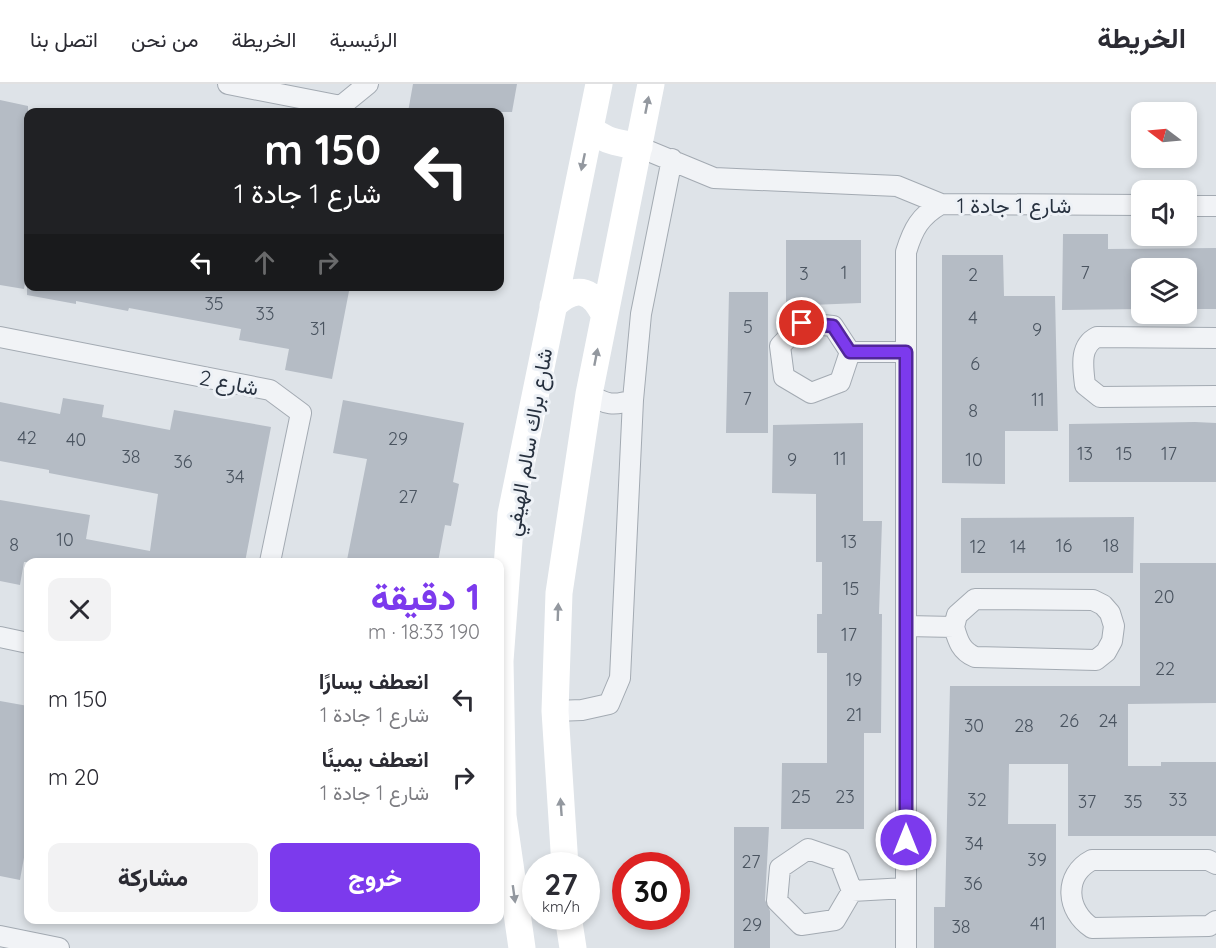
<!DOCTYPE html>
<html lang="ar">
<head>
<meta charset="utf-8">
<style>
  :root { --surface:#fff; --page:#f2f2f3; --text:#2b2b33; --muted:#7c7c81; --line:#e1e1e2; --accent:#7c3aed }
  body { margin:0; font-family:Quicksand,Vazirmatn,sans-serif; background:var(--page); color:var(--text); direction:rtl; height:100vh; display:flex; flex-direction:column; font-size:22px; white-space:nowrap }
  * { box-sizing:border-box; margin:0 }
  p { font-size:20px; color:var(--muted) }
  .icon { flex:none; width:33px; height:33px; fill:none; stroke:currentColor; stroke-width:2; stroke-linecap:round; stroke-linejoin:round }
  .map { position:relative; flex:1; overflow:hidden; direction:ltr }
  .side { position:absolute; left:24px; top:474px; width:480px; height:366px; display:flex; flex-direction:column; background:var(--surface); border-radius:12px; box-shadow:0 3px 9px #0003; direction:rtl }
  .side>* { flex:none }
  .banner { position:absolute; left:24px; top:24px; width:480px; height:183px; border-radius:12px; box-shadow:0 3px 9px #0003; direction:rtl; background:#202124; color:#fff; overflow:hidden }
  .needle { width:39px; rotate:286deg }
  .controls { position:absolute; left:1131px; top:18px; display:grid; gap:12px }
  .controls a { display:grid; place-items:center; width:66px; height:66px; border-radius:12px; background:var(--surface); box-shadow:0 3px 9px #0003; font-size:30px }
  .speed { position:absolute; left:522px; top:768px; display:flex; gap:12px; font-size:30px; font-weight:700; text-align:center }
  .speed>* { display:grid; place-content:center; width:78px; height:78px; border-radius:50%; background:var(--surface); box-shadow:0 3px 9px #0003; line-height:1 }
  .speed small { font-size:15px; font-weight:400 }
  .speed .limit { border:9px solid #d22; background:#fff; color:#111 }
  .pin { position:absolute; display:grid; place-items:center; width:51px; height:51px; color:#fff; margin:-26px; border:3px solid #fff; border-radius:50%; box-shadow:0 2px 6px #0007 }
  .me { position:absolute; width:66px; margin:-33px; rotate:0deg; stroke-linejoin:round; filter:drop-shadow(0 0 4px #0008) }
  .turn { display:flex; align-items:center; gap:21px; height:126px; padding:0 24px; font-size:27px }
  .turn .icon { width:78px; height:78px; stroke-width:2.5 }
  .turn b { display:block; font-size:42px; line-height:51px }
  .lanes { display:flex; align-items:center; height:57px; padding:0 24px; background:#0003; justify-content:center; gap:30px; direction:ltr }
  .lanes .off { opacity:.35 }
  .round { display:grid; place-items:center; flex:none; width:63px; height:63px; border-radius:12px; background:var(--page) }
  .head { display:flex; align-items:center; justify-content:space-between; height:102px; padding:0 24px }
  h1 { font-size:36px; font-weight:800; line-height:45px; color:var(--accent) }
  .primary-button { display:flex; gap:12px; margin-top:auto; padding:12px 24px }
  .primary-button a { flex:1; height:69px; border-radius:12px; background:var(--accent); color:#fff; font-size:24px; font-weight:800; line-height:69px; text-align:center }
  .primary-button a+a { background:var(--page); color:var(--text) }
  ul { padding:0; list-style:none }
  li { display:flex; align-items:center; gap:18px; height:78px; padding:0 24px }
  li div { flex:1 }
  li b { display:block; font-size:22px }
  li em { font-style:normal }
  header { display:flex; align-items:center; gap:36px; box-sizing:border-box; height:84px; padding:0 30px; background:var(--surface); border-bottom:2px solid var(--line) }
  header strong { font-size:28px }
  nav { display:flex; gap:33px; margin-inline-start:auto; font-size:21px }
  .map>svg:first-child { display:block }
  .building { fill:#b5bcc5 }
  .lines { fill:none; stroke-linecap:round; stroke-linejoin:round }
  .street-casing { stroke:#a3aab2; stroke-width:22 }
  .street { stroke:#f1f3f6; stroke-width:20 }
  .secondary { stroke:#fff; stroke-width:27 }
  .oneway { fill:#93989f }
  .route-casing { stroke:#51269a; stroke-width:15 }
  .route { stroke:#7c3aed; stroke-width:10 }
  .labels { text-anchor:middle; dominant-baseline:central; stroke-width:6; stroke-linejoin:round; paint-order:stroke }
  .number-label { font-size:18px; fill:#4a5460 }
  .street-label { font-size:21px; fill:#27313f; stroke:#edf1f6 }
</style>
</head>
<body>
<header>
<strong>الخريطة</strong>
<nav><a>الرئيسية</a><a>الخريطة</a><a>من نحن</a><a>اتصل بنا</a></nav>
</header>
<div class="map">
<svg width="1216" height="864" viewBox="0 0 1216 864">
  <rect width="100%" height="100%" fill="#dee3e8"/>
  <path class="building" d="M 413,0 L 517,0 L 512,28 L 408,28 Z
    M 0,16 L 28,22 L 28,182 L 24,205 L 0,201 Z
    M 1063,150 L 1108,150 L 1108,165 L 1216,164 L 1216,225 L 1186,225 L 1186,184 L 1142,184 L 1142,225 L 1062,226 Z
    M 786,156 L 861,156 L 861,219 L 786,222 Z
    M 942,171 L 1003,171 L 1004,212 L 1055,212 L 1058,347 L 1005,347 L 1005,400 L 942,399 Z
    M 27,202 L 350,202 L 332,295 L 285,286 L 289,265 L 239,256 L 241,245 L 129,224 L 128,227 L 76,217 L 76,220 L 27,211 Z
    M 729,208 L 768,208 L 768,349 L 726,349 Z
    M 63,314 L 104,321 L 102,333 L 170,346 L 174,326 L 271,343 L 245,478 L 24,478 L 20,501 L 0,497 L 0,416 L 90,431 L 86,455 L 150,467 L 158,410 L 49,389 L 49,386 L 0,377 L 0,318 L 60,330 Z
    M 343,316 L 464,339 L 453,398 L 459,400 L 451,442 L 445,441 L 438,478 L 347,476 L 367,375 L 333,369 Z
    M 1195,338 L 1216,339 L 1216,398 L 1069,398 L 1069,340 Z
    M 863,339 L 863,437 L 882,437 L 879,530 L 882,530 L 881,649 L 864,649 L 864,745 L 781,745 L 782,679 L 827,679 L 827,569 L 817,569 L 817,530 L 822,530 L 822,478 L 816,478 L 816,410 L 772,409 L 773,341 Z
    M 1134,433 L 1133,489 L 961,489 L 961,434 Z
    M 1140,479 L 1216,479 L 1216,619 L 1128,620 L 1128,682 L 1161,682 L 1161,678 L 1216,678 L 1216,752 L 1068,752 L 1068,680 L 1009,680 L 1008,740 L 1056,740 L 1056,864 L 934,864 L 934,823 L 945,823 L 950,602 L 1140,602 Z
    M 0,617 L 28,622 L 28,751 L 20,796 L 0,792 Z
    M 734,743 L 769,743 L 765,816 L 770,827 L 770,864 L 734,864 Z"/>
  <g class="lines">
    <g class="street-casing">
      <path id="street" d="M 228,0 L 341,22 L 368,0
        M 639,63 L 714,94 L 897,102 L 941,120
        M 1186,122 L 1216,122
        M 802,239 L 833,242 L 850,268 L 840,298 L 811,309 L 784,293 L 780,262 Z
        M 0,253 L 270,306 L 301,329 L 270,478
        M 1216,254 L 1097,253 C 1079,262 1083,283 1085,301 L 1100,313 L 1216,312
        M 850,268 L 906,268
        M 589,310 C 606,321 614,322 633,316
        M 907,542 L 954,543 C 958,557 961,567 975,573 L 1096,576 L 1106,568 L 1112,557 L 1114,542 L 1110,529 L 1103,521 L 1093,516 L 975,515 L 957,531 L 954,543
        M 0,553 L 28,559
        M 555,627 L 582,626 L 609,620 L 620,594 L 633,316 L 641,230 L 672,75
        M 808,765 L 840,776 L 852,807 L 835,836 L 801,841 L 777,817 L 780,784 Z
        M 1216,780 L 1208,776 L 1092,776 C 1063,791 1066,827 1092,844 L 1209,842 L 1216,837
        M 852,807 L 906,804
        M 0,852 L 59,864
        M 906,864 L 906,168 C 913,145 920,132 941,120 L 1142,121"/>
    </g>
    <use href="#street" class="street"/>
    <path class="secondary" d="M 590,44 C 606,59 619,58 639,63
      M 553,222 C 575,201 591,204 604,230
      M 565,782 L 555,627 L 559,509 L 589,310 L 651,0
      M 568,832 L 573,864
      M 522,864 L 503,732 L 500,577 L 511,430 L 599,0"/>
  </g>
  <defs><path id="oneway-solid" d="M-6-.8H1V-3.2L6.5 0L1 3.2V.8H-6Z" transform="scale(1.5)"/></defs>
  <g class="oneway">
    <use href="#oneway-solid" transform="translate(647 21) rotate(-79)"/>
    <use href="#oneway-solid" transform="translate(583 78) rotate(102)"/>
    <use href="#oneway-solid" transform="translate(596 273) rotate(-79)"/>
    <use href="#oneway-solid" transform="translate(558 528) rotate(-88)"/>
    <use href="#oneway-solid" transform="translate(561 723) rotate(-94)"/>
    <use href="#oneway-solid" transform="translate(514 810) rotate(82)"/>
  </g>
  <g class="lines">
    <g class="route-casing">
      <path id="route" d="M 802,239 L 833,242 L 850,268 L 906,268 L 906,756"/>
    </g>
    <use href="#route" class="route"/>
  </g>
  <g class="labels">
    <g class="number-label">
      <text x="844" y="188">1</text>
      <text x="1085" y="188">7</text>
      <text x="804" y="189">3</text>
      <text x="973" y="190">2</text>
      <text x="214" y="219">35</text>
      <text x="265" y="229">33</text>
      <text x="973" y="233">4</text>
      <text x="748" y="242">5</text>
      <text x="318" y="244">31</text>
      <text x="1037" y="245">9</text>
      <text x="975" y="279">6</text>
      <text x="747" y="314">7</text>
      <text x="1038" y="315">11</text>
      <text x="973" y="326">8</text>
      <text x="27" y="353">42</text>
      <text x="398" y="354">29</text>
      <text x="76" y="355">40</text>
      <text x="1085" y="369">13</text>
      <text x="1124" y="369">15</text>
      <text x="1169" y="369">17</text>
      <text x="131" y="372">38</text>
      <text x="840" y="374">11</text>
      <text x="792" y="375">9</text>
      <text x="974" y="375">10</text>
      <text x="183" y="377">36</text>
      <text x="235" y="392">34</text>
      <text x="408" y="412">27</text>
      <text x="65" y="455">10</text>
      <text x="849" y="457">13</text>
      <text x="14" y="460">8</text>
      <text x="1064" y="461">16</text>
      <text x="1111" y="461">18</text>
      <text x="978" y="462">12</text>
      <text x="1018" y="462">14</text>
      <text x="851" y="504">15</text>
      <text x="1164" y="512">20</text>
      <text x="849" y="550">17</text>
      <text x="1165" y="584">22</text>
      <text x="854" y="595">19</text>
      <text x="854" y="630">21</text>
      <text x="1069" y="636">26</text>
      <text x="1108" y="636">24</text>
      <text x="974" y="641">30</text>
      <text x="1024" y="641">28</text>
      <text x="801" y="712">25</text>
      <text x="845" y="712">23</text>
      <text x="977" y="715">32</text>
      <text x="1178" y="715">33</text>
      <text x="1087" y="717">37</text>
      <text x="1133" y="717">35</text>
      <text x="974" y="759">34</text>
      <text x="1037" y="775">39</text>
      <text x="751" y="777">27</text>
      <text x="973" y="799">36</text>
      <text x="1038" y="839">41</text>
      <text x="752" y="840">29</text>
      <text x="961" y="842">38</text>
    </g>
    <g class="street-label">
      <text x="1014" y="121">شارع 1 جادة 1</text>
      <text transform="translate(229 298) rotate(11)">شارع 2</text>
      <text transform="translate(528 358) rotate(-80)">شارع براك سالم الهيفي</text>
    </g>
  </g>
</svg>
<div class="controls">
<a><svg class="needle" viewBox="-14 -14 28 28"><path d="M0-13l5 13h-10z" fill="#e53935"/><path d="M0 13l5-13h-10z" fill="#7c7c81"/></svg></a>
<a><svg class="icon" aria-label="sound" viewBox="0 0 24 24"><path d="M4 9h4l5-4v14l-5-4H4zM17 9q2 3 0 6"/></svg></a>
<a><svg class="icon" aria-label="layers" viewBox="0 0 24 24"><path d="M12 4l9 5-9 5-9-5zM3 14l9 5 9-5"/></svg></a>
</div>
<div class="speed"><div>27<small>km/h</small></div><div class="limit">30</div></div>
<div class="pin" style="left:802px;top:239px;background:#d93025"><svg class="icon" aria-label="arrive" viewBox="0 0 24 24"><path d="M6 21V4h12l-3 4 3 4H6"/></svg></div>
<svg class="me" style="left:906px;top:756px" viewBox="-20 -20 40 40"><circle r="17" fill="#7c3aed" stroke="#fff" stroke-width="3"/><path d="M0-11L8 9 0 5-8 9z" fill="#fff"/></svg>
<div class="banner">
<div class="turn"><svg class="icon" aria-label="left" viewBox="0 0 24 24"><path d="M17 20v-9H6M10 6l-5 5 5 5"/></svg><div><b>150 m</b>شارع 1 جادة 1</div></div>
<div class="lanes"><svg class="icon" aria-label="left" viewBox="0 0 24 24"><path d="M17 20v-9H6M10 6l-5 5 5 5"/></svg><svg class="icon off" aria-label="ahead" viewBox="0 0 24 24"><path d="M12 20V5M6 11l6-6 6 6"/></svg><svg class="icon off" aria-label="right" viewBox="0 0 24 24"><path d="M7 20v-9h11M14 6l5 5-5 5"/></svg></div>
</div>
<section class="side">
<div class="head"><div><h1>1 دقيقة</h1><p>190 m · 18:33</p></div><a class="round"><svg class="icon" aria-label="close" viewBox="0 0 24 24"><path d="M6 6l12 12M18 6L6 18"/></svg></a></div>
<ul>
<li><svg class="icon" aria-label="left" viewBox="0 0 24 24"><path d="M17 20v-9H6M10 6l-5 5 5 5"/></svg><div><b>انعطف يسارًا</b><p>شارع 1 جادة 1</p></div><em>150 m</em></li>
<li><svg class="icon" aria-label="right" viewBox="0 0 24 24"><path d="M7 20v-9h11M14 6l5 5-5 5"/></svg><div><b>انعطف يمينًا</b><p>شارع 1 جادة 1</p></div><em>20 m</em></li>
</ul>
<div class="primary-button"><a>خروج</a><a>مشاركة</a></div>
</section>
</div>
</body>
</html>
